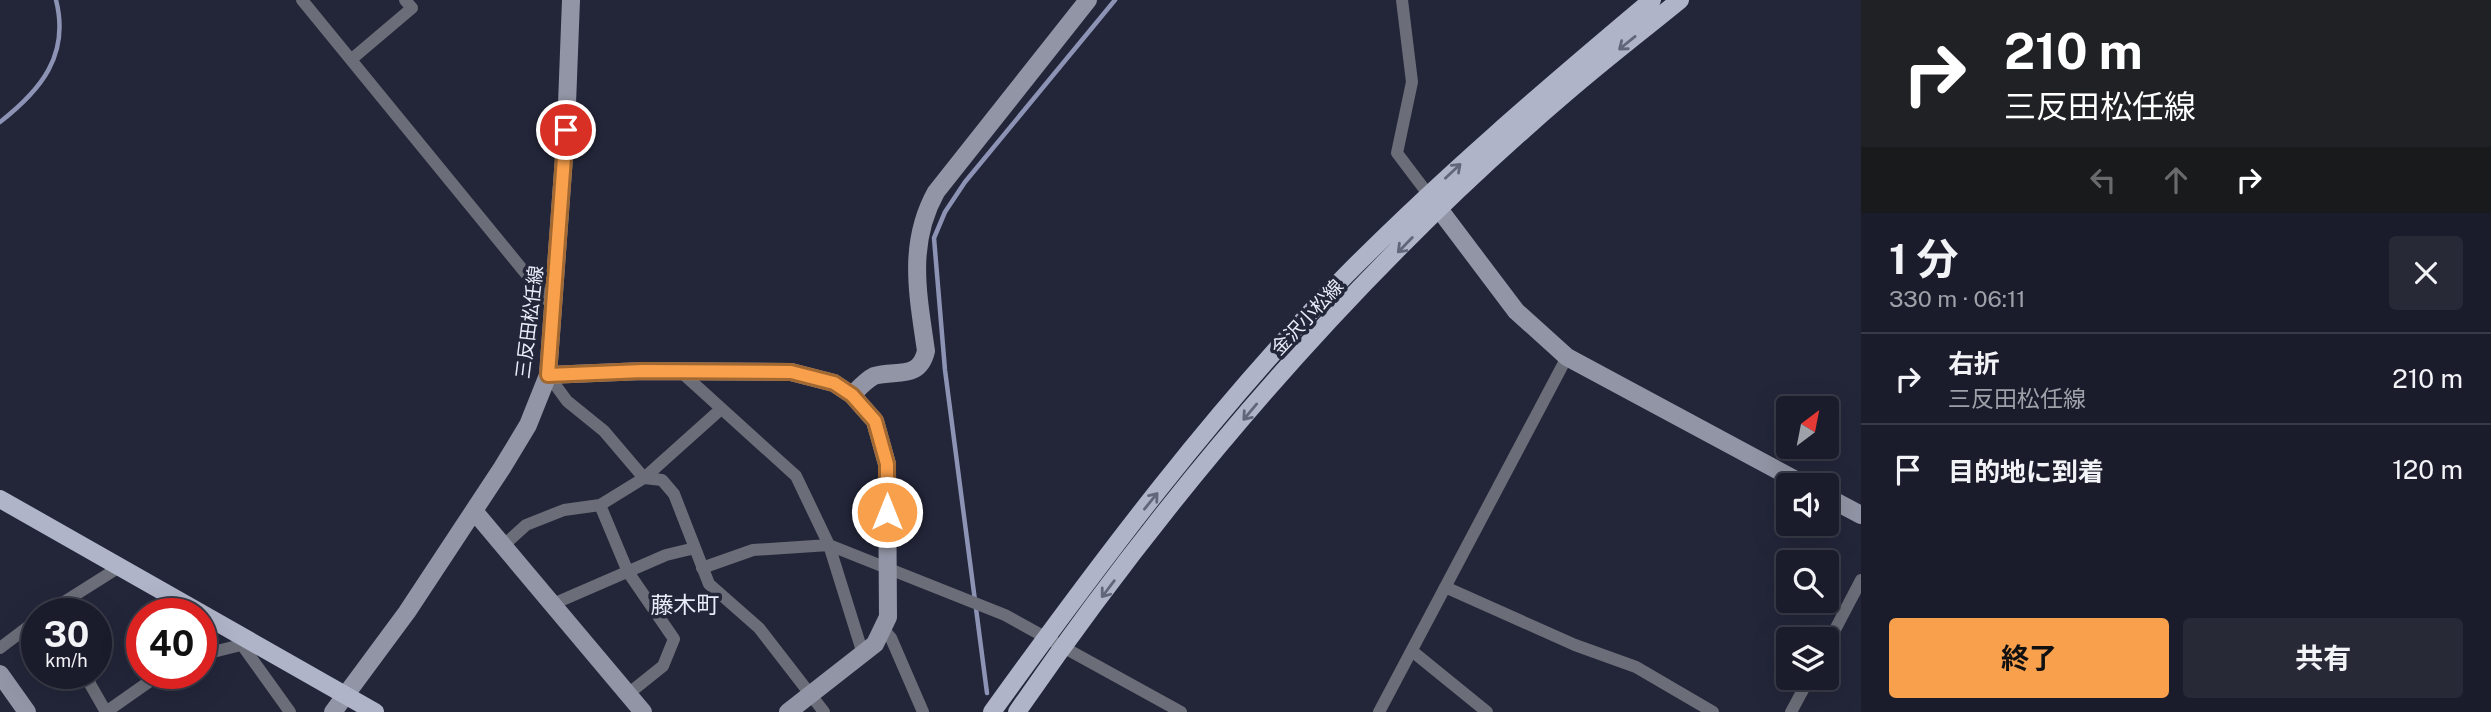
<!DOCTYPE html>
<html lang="ja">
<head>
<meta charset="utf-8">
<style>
  :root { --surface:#1a1c2b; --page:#272937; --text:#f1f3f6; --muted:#9fa1a9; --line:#383a47; --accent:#f9a04c }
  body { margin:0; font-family:"Public Sans","Noto Sans JP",sans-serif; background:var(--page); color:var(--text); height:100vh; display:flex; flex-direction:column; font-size:26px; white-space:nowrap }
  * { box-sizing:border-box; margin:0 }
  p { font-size:23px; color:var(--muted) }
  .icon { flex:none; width:38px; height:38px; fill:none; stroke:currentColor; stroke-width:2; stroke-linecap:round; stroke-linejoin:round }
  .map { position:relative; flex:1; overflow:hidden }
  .details { display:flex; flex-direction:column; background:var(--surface); width:630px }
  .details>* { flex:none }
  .hud { background:#202124; color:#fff; overflow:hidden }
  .needle { width:46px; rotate:32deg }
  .controls { position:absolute; left:1776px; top:396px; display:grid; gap:14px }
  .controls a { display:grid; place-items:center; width:63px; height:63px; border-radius:7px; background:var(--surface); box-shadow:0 7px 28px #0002,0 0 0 2px var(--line); font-size:35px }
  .speed { position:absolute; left:21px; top:598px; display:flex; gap:14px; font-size:35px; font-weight:700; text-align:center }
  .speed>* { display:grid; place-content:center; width:91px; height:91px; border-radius:50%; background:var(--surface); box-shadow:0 7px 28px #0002,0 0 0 2px var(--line); line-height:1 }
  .speed small { font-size:18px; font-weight:400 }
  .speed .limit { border:10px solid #d22; background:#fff; color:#111 }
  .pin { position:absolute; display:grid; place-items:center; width:60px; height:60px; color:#fff; margin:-30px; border:4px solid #fff; border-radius:50%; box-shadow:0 2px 7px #0007 }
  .me { position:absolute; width:77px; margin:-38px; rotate:0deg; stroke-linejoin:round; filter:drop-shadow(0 0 5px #0008) }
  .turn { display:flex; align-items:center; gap:24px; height:147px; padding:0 28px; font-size:32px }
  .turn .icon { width:91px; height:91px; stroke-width:2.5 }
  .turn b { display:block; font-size:49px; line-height:60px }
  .lanes { display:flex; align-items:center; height:66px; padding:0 28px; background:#0003; justify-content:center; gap:35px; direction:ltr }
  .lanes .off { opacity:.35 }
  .round { display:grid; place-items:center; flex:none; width:74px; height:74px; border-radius:7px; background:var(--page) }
  .headline { display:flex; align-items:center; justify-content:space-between; height:119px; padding:0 28px }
  h1 { font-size:42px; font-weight:700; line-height:52px }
  .cta { display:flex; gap:14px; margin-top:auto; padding:14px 28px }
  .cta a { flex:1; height:80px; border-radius:7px; background:var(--accent); color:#111; font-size:28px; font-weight:700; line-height:80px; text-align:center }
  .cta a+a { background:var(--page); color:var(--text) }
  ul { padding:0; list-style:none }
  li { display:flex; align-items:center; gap:21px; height:91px; padding:0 28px; border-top:2px solid var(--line) }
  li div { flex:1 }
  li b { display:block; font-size:26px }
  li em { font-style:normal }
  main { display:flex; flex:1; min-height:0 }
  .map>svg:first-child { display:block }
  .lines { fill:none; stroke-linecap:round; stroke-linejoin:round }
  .stream { stroke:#8d93b5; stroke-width:4.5 }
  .street { stroke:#6b6e78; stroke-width:12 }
  .secondary { stroke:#9295a5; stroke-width:18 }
  .primary { stroke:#afb4c8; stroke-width:18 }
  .oneway { stroke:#626679 }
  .route-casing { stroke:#a26831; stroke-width:18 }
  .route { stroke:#f9a04c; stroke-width:12 }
  .labels { text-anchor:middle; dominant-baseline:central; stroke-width:7; stroke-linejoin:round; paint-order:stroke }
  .street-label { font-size:19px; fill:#e9ecf9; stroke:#232639 }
  .quarter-label { font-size:23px; fill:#e9ecf9; stroke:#232639 }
</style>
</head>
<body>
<main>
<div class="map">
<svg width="1861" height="712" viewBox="0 0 1861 712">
  <rect width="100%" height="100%" fill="#232639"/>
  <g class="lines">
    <path class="stream" d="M 0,122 C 41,90 70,55 56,0
      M 987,693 L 945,370 L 934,238 L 945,212 L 965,182 L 1115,0"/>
    <path class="street" d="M 302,0 L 554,308
      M 1402,0 L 1412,82 L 1397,153 L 1428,194
      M 353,58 L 412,8 L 405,0
      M 680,371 L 796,476 L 829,545 L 863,654
      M 548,375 L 567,401 L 604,431 L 644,478 L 662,480 L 674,494 L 709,584 L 759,628 L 824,712
      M 600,505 L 628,572 L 674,639 L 663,666 L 628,694
      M 504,545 L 526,525 L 564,510 L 600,505 L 644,478 L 721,409
      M 702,568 L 753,550 L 829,545 L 1005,615 L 1181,712
      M 1445,587 L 1575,645 L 1636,667 L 1713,712
      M 553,604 L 666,555 L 695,548
      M 45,614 L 121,566
      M 884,630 L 891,638 L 923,712
      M 242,645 L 290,712
      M 1827,645 L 1861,580
      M 0,648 L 37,620
      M 1412,651 L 1487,712
      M 201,655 L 249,643
      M 89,674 L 90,684 L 106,712
      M 106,712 L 160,674
      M 1379,712 L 1567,357
      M 1791,712 L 1810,677"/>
    <path class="secondary" d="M 1430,197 L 1516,311 L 1567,357 L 1805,485
      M 548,375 L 643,371 L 791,372 L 834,383 L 852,395 L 875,421 L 887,464 L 888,617 L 875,644 L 788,712
      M 852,395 C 858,389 866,380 874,376 C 895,369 919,381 926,351 C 918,295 907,244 936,192 L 1088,0
      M 1827,497 L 1861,515
      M 474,511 L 643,712
      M 0,674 L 27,712
      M 333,712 L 407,612 L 502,468 L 528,425 L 548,375 L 566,130 L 571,0"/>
    <path class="primary" d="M 0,499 L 375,712
      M 992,712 C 1101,561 1214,410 1345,276 C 1442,178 1546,89 1652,0
      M 1017,712 C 1173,486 1356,272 1566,93 C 1603,61 1642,31 1680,0"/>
  </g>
  <defs><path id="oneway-shaft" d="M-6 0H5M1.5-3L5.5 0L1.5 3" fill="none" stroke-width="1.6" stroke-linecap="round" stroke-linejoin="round" transform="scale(1.75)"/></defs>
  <g class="oneway">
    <use href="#oneway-shaft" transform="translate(1627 43) rotate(141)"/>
    <use href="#oneway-shaft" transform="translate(1453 171) rotate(-43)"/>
    <use href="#oneway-shaft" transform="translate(1405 245) rotate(134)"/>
    <use href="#oneway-shaft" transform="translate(1250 412) rotate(130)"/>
    <use href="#oneway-shaft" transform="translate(1151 501) rotate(-51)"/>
    <use href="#oneway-shaft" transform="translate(1108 589) rotate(127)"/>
  </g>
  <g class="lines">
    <g class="route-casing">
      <path id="route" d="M 566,130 L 548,375 L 643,371 L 791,372 L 834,383 L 852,395 L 875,421 L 887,464 L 887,512"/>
    </g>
    <use href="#route" class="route"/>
  </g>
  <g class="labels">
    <g class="street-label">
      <text transform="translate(1307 317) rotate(-47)">金沢小松線</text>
      <text transform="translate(529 322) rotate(-83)">三反田松任線</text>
    </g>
    <g class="quarter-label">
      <text x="685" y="604">藤木町</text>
    </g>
  </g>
</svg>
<div class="controls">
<a><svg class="needle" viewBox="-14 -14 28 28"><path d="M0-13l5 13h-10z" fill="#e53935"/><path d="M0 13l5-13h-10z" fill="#9fa1a9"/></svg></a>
<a><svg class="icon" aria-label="sound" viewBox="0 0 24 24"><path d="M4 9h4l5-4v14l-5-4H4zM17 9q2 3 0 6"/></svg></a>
<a><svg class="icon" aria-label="search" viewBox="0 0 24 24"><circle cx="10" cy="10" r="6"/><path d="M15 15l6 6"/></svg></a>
<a><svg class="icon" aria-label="layers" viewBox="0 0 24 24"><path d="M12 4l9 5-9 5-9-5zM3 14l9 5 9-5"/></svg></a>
</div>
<div class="speed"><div>30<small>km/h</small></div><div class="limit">40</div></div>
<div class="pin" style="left:566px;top:130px;background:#d93025"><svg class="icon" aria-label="arrive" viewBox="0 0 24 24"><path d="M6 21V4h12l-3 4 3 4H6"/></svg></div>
<svg class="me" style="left:887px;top:512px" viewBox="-20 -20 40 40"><circle r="17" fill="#f9a04c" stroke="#fff" stroke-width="3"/><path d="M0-11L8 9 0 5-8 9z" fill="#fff"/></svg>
</div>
<section class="details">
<div class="hud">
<div class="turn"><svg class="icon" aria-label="right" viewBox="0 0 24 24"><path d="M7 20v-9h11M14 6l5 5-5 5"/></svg><div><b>210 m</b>三反田松任線</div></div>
<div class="lanes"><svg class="icon off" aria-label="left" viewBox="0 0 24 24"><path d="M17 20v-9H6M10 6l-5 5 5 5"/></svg><svg class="icon off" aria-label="ahead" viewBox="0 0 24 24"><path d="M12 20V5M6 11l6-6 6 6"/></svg><svg class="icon" aria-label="right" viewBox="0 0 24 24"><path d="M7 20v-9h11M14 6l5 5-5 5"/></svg></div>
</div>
<div class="headline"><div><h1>1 分</h1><p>330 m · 06:11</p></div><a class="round"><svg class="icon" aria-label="close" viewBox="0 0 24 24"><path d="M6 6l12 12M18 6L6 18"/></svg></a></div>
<ul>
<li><svg class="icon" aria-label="right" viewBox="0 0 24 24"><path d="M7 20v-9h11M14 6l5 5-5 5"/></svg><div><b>右折</b><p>三反田松任線</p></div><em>210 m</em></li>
<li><svg class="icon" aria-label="arrive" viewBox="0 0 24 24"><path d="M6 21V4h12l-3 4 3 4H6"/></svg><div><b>目的地に到着</b></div><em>120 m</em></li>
</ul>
<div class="cta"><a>終了</a><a>共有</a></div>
</section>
</main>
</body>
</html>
